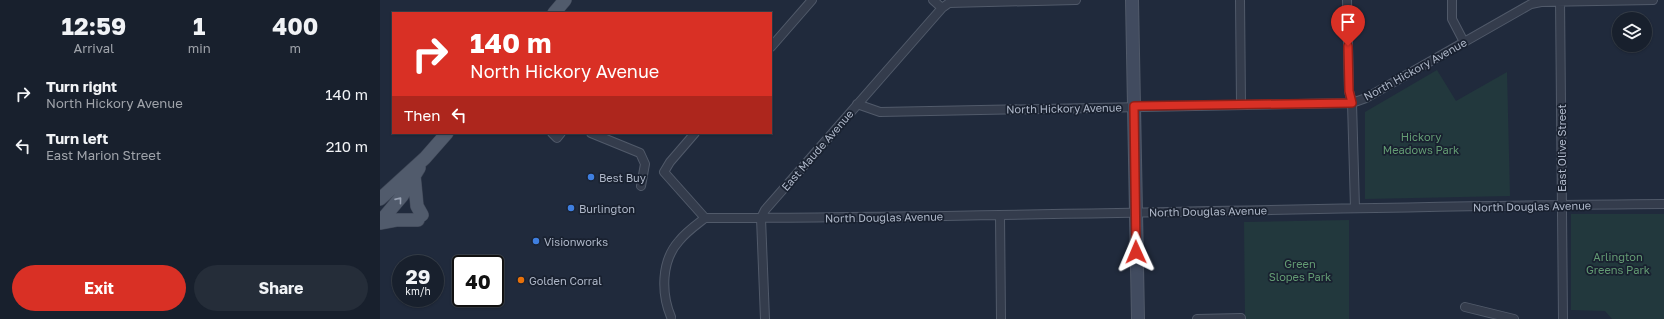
<!DOCTYPE html>
<html lang="en">
<head>
<meta charset="utf-8">
<style>
  :root { --surface:#18202d; --page:#252d39; --text:#f1f3f6; --muted:#9fa3aa; --line:#363e49; --accent:#d93025 }
  body { margin:0; font-family:"Golos Text",sans-serif; background:var(--page); color:var(--text); height:100vh; display:flex; flex-direction:column; font-size:15px; white-space:nowrap }
  * { box-sizing:border-box; margin:0 }
  p { font-size:13px; color:var(--muted) }
  .icon { flex:none; width:22px; height:22px; fill:none; stroke:currentColor; stroke-width:2; stroke-linecap:round; stroke-linejoin:round }
  .map { position:relative; flex:1; overflow:hidden }
  .drawer { display:flex; flex-direction:column; background:var(--surface); width:380px }
  .drawer>* { flex:none }
  .guide { position:absolute; left:12px; top:12px; width:380px; height:122px; border-radius:0px; box-shadow:0 1px 3px #0004,0 0 0 1px var(--line); background:#d93025; color:#fff; overflow:hidden }
  .tools { position:absolute; left:1232px; top:12px; display:grid; gap:8px }
  .tools a { display:grid; place-items:center; width:40px; height:40px; border-radius:50%; background:var(--surface); box-shadow:0 1px 3px #0004,0 0 0 1px var(--line); font-size:20px }
  .speed { position:absolute; left:12px; top:255px; display:flex; gap:8px; font-size:20px; font-weight:700; text-align:center }
  .speed>* { display:grid; place-content:center; width:52px; height:52px; border-radius:50%; background:var(--surface); box-shadow:0 1px 3px #0004,0 0 0 1px var(--line); line-height:1 }
  .speed small { font-size:10px; font-weight:400 }
  .speed .limit { border:2px solid #111; border-radius:6px; background:#fff; color:#111 }
  .pin { position:absolute; display:grid; place-items:center; width:34px; height:34px; color:#fff; margin:-41px -17px; border-radius:50% 50% 50% 0; rotate:-45deg; box-shadow:0 0 4px #0007 }
  .pin .icon { rotate:45deg }
  .me { position:absolute; width:44px; margin:-22px; rotate:359deg; stroke-linejoin:round; filter:drop-shadow(0 0 3px #0008) }
  .turn { display:flex; align-items:center; gap:14px; height:84px; padding:0 12px; font-size:18px }
  .turn .icon { width:52px; height:52px; stroke-width:2.5 }
  .turn b { display:block; font-size:28px; line-height:34px }
  .then { display:flex; align-items:center; height:38px; padding:0 12px; background:#0003; gap:8px; font-size:15px }
  .eta { display:flex; justify-content:space-evenly; align-items:center; height:68px; text-align:center }
  .eta b { font-size:24px; font-weight:700; line-height:28px }
  .cta { display:flex; gap:8px; margin-top:auto; padding:8px 12px }
  .cta a { flex:1; height:46px; border-radius:24px; background:var(--accent); color:#fff; font-size:16px; font-weight:700; line-height:46px; text-align:center }
  .cta a+a { background:var(--page); color:var(--text) }
  ul { padding:0; list-style:none }
  li { display:flex; align-items:center; gap:12px; height:52px; padding:0 12px }
  li div { flex:1 }
  li b { display:block; font-size:15px }
  li em { font-style:normal }
  main { display:flex; flex:1; min-height:0 }
  .map>svg:first-child { display:block }
  .green { fill:#22383d }
  .lines { fill:none; stroke-linecap:round; stroke-linejoin:round }
  .street-casing { stroke:#515a6a; stroke-width:10 }
  .secondary-casing { stroke:#515a6a; stroke-width:14 }
  .primary-casing { stroke:#3d4555; stroke-width:14 }
  .street { stroke:#343c4c; stroke-width:8 }
  .secondary { stroke:#414b5f; stroke-width:12 }
  .primary { stroke:#515b6c; stroke-width:13 }
  .oneway { stroke:#97a0b1 }
  .route-casing { stroke:#8d1f18; stroke-width:10 }
  .route { stroke:#d93025; stroke-width:7 }
  .shop-dot { fill:#3f7fe0; stroke:#192130; stroke-width:1.5 }
  .food-dot { fill:#e8710a; stroke:#192130; stroke-width:1.5 }
  .labels { text-anchor:middle; dominant-baseline:central; stroke-width:3.5; stroke-linejoin:round; paint-order:stroke }
  .street-label { font-size:11px; fill:#aeb7c8; stroke:#192130 }
  .park-label { font-size:11px; fill:#639b73; stroke:#192130 }
  .poi-label { font-size:11px; fill:#aeb7c8; stroke:#192130; text-anchor:start }
</style>
</head>
<body>
<main>
<section class="drawer">
<div class="eta">
<div><b>12:59</b><p>Arrival</p></div>
<div><b>1</b><p>min</p></div>
<div><b>400</b><p>m</p></div>
</div>
<ul>
<li><svg class="icon" aria-label="right" viewBox="0 0 24 24"><path d="M7 20v-9h11M14 6l5 5-5 5"/></svg><div><b>Turn right</b><p>North Hickory Avenue</p></div><em>140 m</em></li>
<li><svg class="icon" aria-label="left" viewBox="0 0 24 24"><path d="M17 20v-9H6M10 6l-5 5 5 5"/></svg><div><b>Turn left</b><p>East Marion Street</p></div><em>210 m</em></li>
</ul>
<div class="cta"><a>Exit</a><a>Share</a></div>
</section>
<div class="map">
<svg width="1284" height="319" viewBox="0 0 1284 319">
  <rect width="100%" height="100%" fill="#202a3c"/>
  <path class="green" d="M 1057,70 L 1076,101 L 1127,72 L 1130,196 L 985,199 L 985,112 Z
    M 1191,214 L 1284,214 L 1284,319 L 1232,319 L 1225,311 L 1191,310 Z
    M 969,220 L 969,319 L 865,319 L 864,222 Z"/>
  <g class="lines">
    <g class="street-casing">
      <path id="street" d="M 553,0 L 562,8
        M 860,0 L 861,104
        M 967,0 L 969,91 L 972,103 L 975,208
        M 1072,0 L 1072,19 L 1084,42
        M 1180,0 L 1183,319
        M 391,47 L 432,0
        M 477,104 L 500,112 L 972,103 L 986,98 L 1151,4 L 1161,2 L 1273,0
        M 172,133 L 177,138 L 181,133
        M 211,133 L 260,153 L 265,164 L 261,186
        M 315,133 L 290,162 L 284,172 L 325,218
        M 620,216 L 621,319
        M 325,218 C 645,218 964,206 1284,204
        M 1085,307 L 1134,319
        M 291,317 C 281,293 281,261 299,241 C 306,232 316,225 325,218
        M 385,319 L 381,218 L 385,210 L 562,8 L 569,3 L 696,0
        M 817,319 L 861,318"/>
    </g>
    <g class="secondary-casing">
      <path id="secondary" d="M 752,0 L 758,319"/>
    </g>
    <g class="primary-casing">
      <path id="primary" d="M 174,13 L 185,0
        M 34,175 L 37,206 L 42,215
        M 0,199 L 45,158 L 67,133
        M 0,222 L 22,196 L 39,168
        M 0,223 L 16,220 L 38,220"/>
    </g>
    <use href="#street" class="street"/>
    <use href="#secondary" class="secondary"/>
    <use href="#primary" class="primary"/>
  </g>
  <defs><path id="oneway-chevron" d="M-2-3.5L2.5 0L-2 3.5" fill="none" stroke-width="1.6" stroke-linecap="round" stroke-linejoin="round"/></defs>
  <use class="oneway" href="#oneway-chevron" transform="translate(19 200) rotate(-51)"/>
  <g class="lines">
    <g class="route-casing">
      <path id="route" d="M 756,252 L 754,106 L 972,103 L 969,91 L 968,46"/>
    </g>
    <use href="#route" class="route"/>
  </g>
  <g class="shop-dot">
    <circle cx="211" cy="177" r="4"/>
    <circle cx="191" cy="208" r="4"/>
    <circle cx="156" cy="241" r="4"/>
  </g>
  <circle class="food-dot" cx="141" cy="280" r="4"/>
  <g class="labels">
    <g class="street-label">
      <text transform="translate(1035 69) rotate(-29)">North Hickory Avenue</text>
      <text transform="translate(684 108) rotate(-1)">North Hickory Avenue</text>
      <text transform="translate(1181 148) rotate(-90)">East Olive Street</text>
      <text transform="translate(437 150) rotate(-49)">East Maude Avenue</text>
      <text transform="translate(1152 206) rotate(-1)">North Douglas Avenue</text>
      <text transform="translate(828 211) rotate(-1)">North Douglas Avenue</text>
      <text transform="translate(504 217) rotate(-1)">North Douglas Avenue</text>
    </g>
    <g class="park-label">
      <text x="1041" y="136">Hickory<tspan x="1041" dy="13">Meadows Park</tspan></text>
      <text x="1238" y="256">Arlington<tspan x="1238" dy="13">Greens Park</tspan></text>
      <text x="920" y="263">Green<tspan x="920" dy="13">Slopes Park</tspan></text>
    </g>
    <g class="poi-label">
      <text x="219" y="177">Best Buy</text>
      <text x="199" y="208">Burlington</text>
      <text x="164" y="241">Visionworks</text>
      <text x="149" y="280">Golden Corral</text>
    </g>
  </g>
</svg>
<div class="tools">
<a><svg class="icon" aria-label="layers" viewBox="0 0 24 24"><path d="M12 4l9 5-9 5-9-5zM3 14l9 5 9-5"/></svg></a>
</div>
<div class="speed"><div>29<small>km/h</small></div><div class="limit">40</div></div>
<div class="pin" style="left:968px;top:46px;background:#d93025"><svg class="icon" aria-label="arrive" viewBox="0 0 24 24"><path d="M6 21V4h12l-3 4 3 4H6"/></svg></div>
<svg class="me" style="left:756px;top:252px" viewBox="-20 -20 40 40"><path d="M0-17L14 15 0 8-14 15z" fill="#d93025" stroke="#fff" stroke-width="4"/></svg>
<div class="guide">
<div class="turn"><svg class="icon" aria-label="right" viewBox="0 0 24 24"><path d="M7 20v-9h11M14 6l5 5-5 5"/></svg><div><b>140 m</b>North Hickory Avenue</div></div>
<div class="then">Then<svg class="icon" aria-label="left" viewBox="0 0 24 24"><path d="M17 20v-9H6M10 6l-5 5 5 5"/></svg></div>
</div>
</div>
</main>
</body>
</html>
